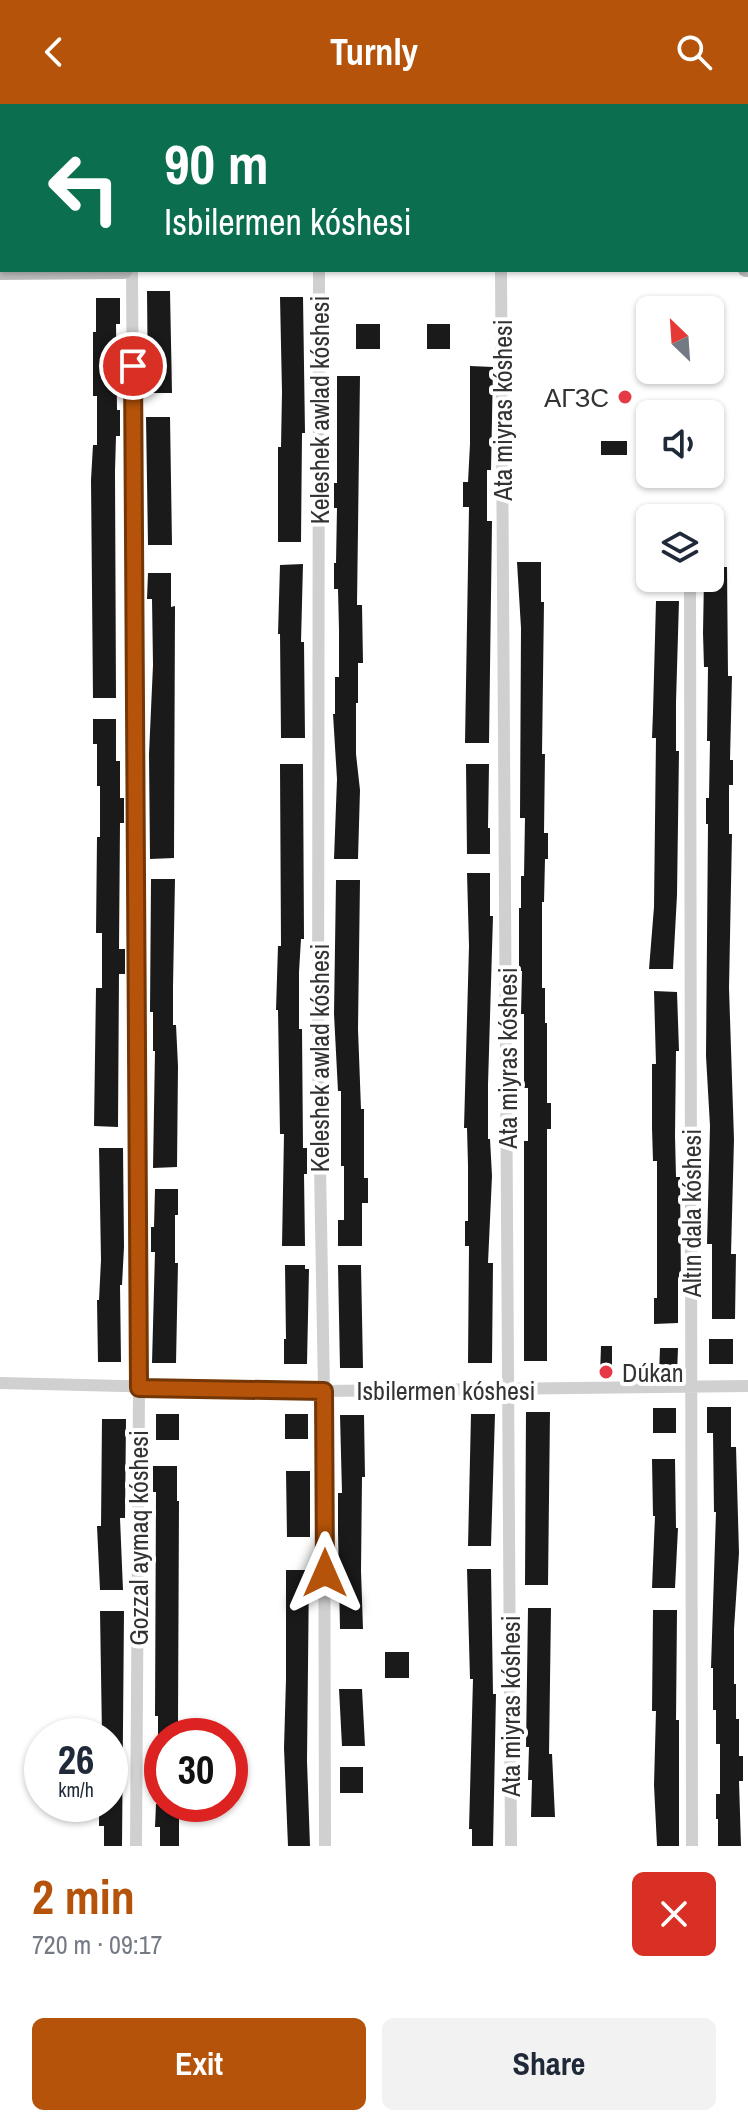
<!DOCTYPE html>
<html lang="en">
<head>
<meta charset="utf-8">
<style>
  :root { --surface:#fff; --page:#f2f2f3; --text:#1f2937; --muted:#747a83; --accent:#b45309 }
  body { margin:0; font-family:"Archivo Narrow",sans-serif; background:var(--page); color:var(--text); height:100vh; display:flex; flex-direction:column; font-size:30px; white-space:nowrap }
  * { box-sizing:border-box; margin:0 }
  p { font-size:26px; color:var(--muted) }
  .icon { flex:none; width:44px; height:44px; fill:none; stroke:currentColor; stroke-width:2; stroke-linecap:round; stroke-linejoin:round }
  .map { position:relative; height:1742px; overflow:hidden }
  .panel { display:flex; flex-direction:column; background:var(--surface); flex:1 }
  .panel>* { flex:none }
  .hud { position:absolute; left:0px; top:0px; width:748px; height:168px; box-shadow:0 2px 6px #0004; background:#0b6e4f; color:#fff; overflow:hidden }
  .needle { width:52px; rotate:335deg }
  .buttons { position:absolute; left:636px; top:192px; display:grid; gap:16px }
  .buttons a { display:grid; place-items:center; width:88px; height:88px; border-radius:12px; background:var(--surface); box-shadow:0 2px 6px #0004; font-size:40px }
  .speed { position:absolute; left:24px; top:1614px; display:flex; gap:16px; font-size:40px; font-weight:700; text-align:center }
  .speed>* { display:grid; place-content:center; width:104px; height:104px; border-radius:50%; background:var(--surface); box-shadow:0 2px 6px #0004; line-height:1 }
  .speed small { font-size:20px; font-weight:400 }
  .speed .limit { border:12px solid #d22; background:#fff; color:#111 }
  .pin { position:absolute; display:grid; place-items:center; width:68px; height:68px; color:#fff; margin:-34px; border:4px solid #fff; border-radius:50%; box-shadow:0 2px 8px #0007 }
  .me { position:absolute; width:88px; margin:-44px; rotate:0deg; stroke-linejoin:round; filter:drop-shadow(0 0 6px #0008) }
  .turn { display:flex; align-items:center; gap:28px; height:168px; padding:0 32px; font-size:36px }
  .turn .icon { width:104px; height:104px; stroke-width:2.5 }
  .turn b { display:block; font-size:56px; line-height:68px }
  .round { display:grid; place-items:center; flex:none; width:84px; height:84px; border-radius:12px; background:var(--page) }
  .summary { display:flex; align-items:center; justify-content:space-between; height:136px; padding:0 32px }
  h1 { font-size:48px; font-weight:700; line-height:60px; color:var(--accent) }
  .cta { display:flex; gap:16px; margin-top:auto; padding:16px 32px }
  .cta a { flex:1; height:92px; border-radius:12px; background:var(--accent); color:#fff; font-size:32px; font-weight:700; line-height:92px; text-align:center }
  .cta a+a { background:var(--page); color:var(--text) }
  header { display:flex; justify-content:space-between; align-items:center; height:104px; padding:0 32px; background:var(--accent); color:#fff; font-size:36px; font-weight:700 }
  .map>svg:first-child { display:block }
  .building { fill:#1a1a1a }
  .lines { fill:none; stroke-linecap:round; stroke-linejoin:round }
  .street { stroke:#d0d0d0; stroke-width:12 }
  .secondary { stroke:#bdbdbd; stroke-width:18 }
  .route-casing { stroke:#753606; stroke-width:20 }
  .route { stroke:#b45309; stroke-width:14 }
  .poi-dot { fill:#e63946; stroke:#fff; stroke-width:3 }
  .labels { text-anchor:middle; dominant-baseline:central; stroke-width:8; stroke-linejoin:round; paint-order:stroke }
  .poi-label { font-size:26px; fill:#333; stroke:#fff; text-anchor:end }
  .street-label { font-size:26px; fill:#333; stroke:#fff }
</style>
</head>
<body>
<header><svg class="icon" aria-label="back" viewBox="0 0 24 24"><path d="M15 5l-7 7 7 7"/></svg>Turnly<svg class="icon" aria-label="search" viewBox="0 0 24 24"><circle cx="10" cy="10" r="6"/><path d="M15 15l6 6"/></svg></header>
<div class="map">
<svg width="748" height="1742" viewBox="0 0 748 1742">
  <rect width="100%" height="100%" fill="#fff"/>
  <path class="building" d="M 147,187 L 170,187 L 172,289 L 148,289 Z
    M 280,193 L 303,193 L 305,329 L 302,329 L 301,438 L 278,438 L 278,343 L 281,343 L 282,288 Z
    M 96,194 L 120,194 L 120,220 L 116,220 L 117,306 L 120,306 L 120,332 L 116,332 L 115,367 L 116,594 L 93,594 L 91,376 L 93,341 L 97,341 L 97,292 L 93,292 L 93,228 L 96,228 Z
    M 356,220 L 380,220 L 380,245 L 356,245 Z
    M 427,220 L 450,220 L 450,245 L 427,245 Z
    M 470,262 L 493,263 L 491,366 L 487,366 L 487,417 L 492,417 L 489,639 L 465,639 L 469,403 L 463,403 L 463,378 L 468,378 L 470,340 Z
    M 337,272 L 360,272 L 357,501 L 362,501 L 363,559 L 358,559 L 358,599 L 356,599 L 356,650 L 360,686 L 358,755 L 334,755 L 337,675 L 333,610 L 335,610 L 335,573 L 339,573 L 339,526 L 338,485 L 334,485 L 334,459 L 336,459 L 337,404 L 334,404 L 334,379 L 337,379 Z
    M 146,313 L 170,313 L 172,441 L 148,441 Z
    M 601,337 L 627,337 L 627,351 L 601,351 Z
    M 517,458 L 541,458 L 541,498 L 544,498 L 542,650 L 545,650 L 544,729 L 548,729 L 548,755 L 545,755 L 544,798 L 542,798 L 542,884 L 545,884 L 545,919 L 547,919 L 547,999 L 551,999 L 551,1025 L 547,1025 L 547,1257 L 524,1257 L 524,1037 L 528,1037 L 528,984 L 524,984 L 524,910 L 521,910 L 522,867 L 519,867 L 519,804 L 521,804 L 521,772 L 524,772 L 525,714 L 520,714 L 521,524 Z
    M 303,460 L 301,538 L 304,538 L 305,634 L 281,634 L 280,530 L 278,530 L 280,461 Z
    M 710,463 L 727,463 L 728,572 L 732,572 L 730,656 L 733,656 L 733,681 L 729,681 L 729,730 L 732,730 L 729,884 L 734,1035 L 731,1150 L 736,1150 L 735,1215 L 712,1215 L 712,1140 L 707,1140 L 710,1022 L 706,952 L 708,720 L 706,720 L 706,694 L 709,694 L 710,637 L 707,637 L 708,563 L 704,563 L 703,529 L 704,474 L 710,474 Z
    M 148,469 L 171,469 L 171,503 L 175,502 L 174,754 L 150,755 L 149,650 L 153,561 L 152,495 L 147,495 Z
    M 656,497 L 679,497 L 676,598 L 676,647 L 679,647 L 677,791 L 673,865 L 649,865 L 654,803 L 656,634 L 652,634 L 653,608 Z
    M 93,615 L 116,615 L 116,657 L 120,657 L 120,694 L 124,694 L 124,719 L 120,719 L 119,845 L 125,845 L 125,870 L 119,870 L 118,1023 L 94,1022 L 96,884 L 102,884 L 102,829 L 96,829 L 97,733 L 100,733 L 100,682 L 97,682 L 97,640 L 93,640 Z
    M 280,660 L 303,660 L 304,835 L 301,835 L 299,868 L 299,925 L 302,925 L 303,1044 L 307,1044 L 307,1070 L 304,1070 L 305,1142 L 282,1142 L 284,1030 L 280,1030 L 278,906 L 276,906 L 278,842 L 281,842 Z
    M 466,660 L 489,660 L 488,724 L 490,724 L 490,750 L 467,750 Z
    M 467,769 L 490,769 L 490,812 L 493,812 L 488,981 L 488,1035 L 490,1035 L 492,1072 L 488,1159 L 493,1159 L 492,1259 L 468,1259 L 469,1142 L 465,1142 L 465,1117 L 468,1117 L 468,1061 L 467,1024 L 464,1024 L 469,842 Z
    M 151,775 L 175,775 L 173,882 L 173,921 L 176,921 L 178,962 L 177,1063 L 153,1064 L 155,947 L 153,947 L 153,908 L 150,908 Z
    M 336,776 L 360,776 L 358,925 L 361,1005 L 364,1005 L 364,1074 L 368,1074 L 368,1099 L 362,1099 L 362,1142 L 338,1142 L 338,1116 L 344,1116 L 344,1062 L 341,1062 L 341,987 L 338,987 L 334,910 Z
    M 654,887 L 677,888 L 679,947 L 676,947 L 675,1032 L 676,1073 L 680,1073 L 681,1178 L 678,1178 L 678,1219 L 654,1220 L 654,1194 L 657,1194 L 657,1057 L 653,1057 L 652,1024 L 652,960 L 656,960 Z
    M 99,1044 L 123,1044 L 124,1143 L 122,1181 L 120,1181 L 121,1258 L 98,1258 L 97,1196 L 99,1196 L 101,1156 Z
    M 155,1085 L 178,1085 L 178,1111 L 175,1111 L 175,1159 L 178,1159 L 176,1259 L 152,1259 L 155,1148 L 151,1148 L 151,1123 L 154,1123 Z
    M 285,1161 L 305,1161 L 305,1165 L 309,1165 L 307,1260 L 284,1260 L 284,1235 L 286,1235 Z
    M 338,1161 L 361,1161 L 363,1264 L 340,1264 Z
    M 709,1235 L 733,1235 L 733,1260 L 709,1260 Z
    M 601,1242 L 612,1242 L 612,1271 L 600,1270 Z
    M 660,1244 L 678,1244 L 677,1270 L 659,1270 Z
    M 707,1303 L 731,1303 L 731,1343 L 736,1343 L 739,1449 L 734,1525 L 734,1580 L 736,1580 L 736,1615 L 739,1615 L 739,1652 L 743,1652 L 743,1677 L 739,1677 L 741,1742 L 718,1742 L 718,1715 L 716,1715 L 716,1690 L 720,1690 L 720,1640 L 716,1640 L 716,1606 L 713,1606 L 713,1564 L 711,1564 L 716,1408 L 714,1408 L 713,1329 L 707,1329 Z
    M 653,1304 L 676,1304 L 676,1329 L 653,1329 Z
    M 526,1308 L 550,1308 L 548,1481 L 525,1481 Z
    M 156,1310 L 179,1310 L 179,1336 L 156,1336 Z
    M 285,1310 L 308,1310 L 308,1335 L 285,1335 Z
    M 471,1310 L 495,1310 L 491,1442 L 468,1442 Z
    M 340,1311 L 364,1311 L 365,1373 L 362,1373 L 361,1467 L 363,1525 L 340,1525 L 338,1428 L 338,1389 L 342,1389 Z
    M 102,1315 L 126,1315 L 125,1414 L 120,1414 L 123,1486 L 100,1486 L 97,1422 L 101,1422 Z
    M 652,1355 L 675,1355 L 676,1424 L 678,1424 L 675,1484 L 652,1484 L 655,1412 L 653,1412 Z
    M 153,1362 L 177,1362 L 177,1397 L 179,1397 L 178,1621 L 181,1621 L 181,1632 L 158,1632 L 158,1612 L 155,1612 L 156,1388 L 153,1388 Z
    M 286,1367 L 310,1367 L 310,1433 L 287,1433 Z
    M 467,1465 L 491,1465 L 493,1590 L 496,1590 L 493,1742 L 472,1742 L 472,1725 L 469,1725 L 473,1575 L 470,1575 Z
    M 286,1466 L 309,1466 L 307,1657 L 310,1742 L 288,1742 L 284,1644 L 286,1575 Z
    M 528,1504 L 551,1504 L 549,1650 L 552,1650 L 555,1713 L 531,1713 L 532,1676 L 528,1676 L 529,1643 L 526,1643 Z
    M 653,1506 L 677,1506 L 676,1616 L 679,1616 L 679,1742 L 657,1742 L 654,1681 L 656,1607 L 652,1607 Z
    M 100,1507 L 124,1507 L 122,1742 L 104,1742 L 104,1722 L 99,1722 L 99,1700 L 110,1700 L 110,1632 L 102,1632 Z
    M 385,1548 L 409,1548 L 409,1574 L 385,1574 Z
    M 339,1585 L 362,1585 L 365,1642 L 342,1642 Z
    M 340,1663 L 363,1663 L 363,1689 L 340,1689 Z
    M 156,1700 L 179,1700 L 179,1742 L 160,1742 L 160,1723 L 155,1723 Z"/>
  <g class="lines">
    <path class="street" d="M 132,166 L 139,1284 L 136,1742
      M 319,166 L 318,950 L 324,1287 L 325,1742
      M 501,166 L 511,1742
      M 690,475 L 692,1742
      M 0,1279 L 324,1287 L 748,1282"/>
    <path class="secondary" d="M 746,164 L 748,164
      M 0,167 L 124,166"/>
  </g>
  <g class="lines">
    <g class="route-casing">
      <path id="route" d="M 133,262 L 139,1284 L 324,1287 L 325,1469"/>
    </g>
    <use href="#route" class="route"/>
  </g>
  <g class="poi-dot">
    <circle cx="625" cy="293" r="8"/>
    <circle cx="606" cy="1268" r="8"/>
  </g>
  <g class="labels">
    <g class="poi-label">
      <text x="609" y="293">АГЗС</text>
      <text x="622" y="1268" text-anchor="start">Dúkan</text>
    </g>
    <g class="street-label">
      <text transform="translate(319 306) rotate(-90)">Keleshek awlad kóshesi</text>
      <text transform="translate(502 306) rotate(-90)">Ata miyras kóshesi</text>
      <text transform="translate(319 954) rotate(-90)">Keleshek awlad kóshesi</text>
      <text transform="translate(507 954) rotate(-90)">Ata miyras kóshesi</text>
      <text transform="translate(691 1109) rotate(-90)">Altın dala kóshesi</text>
      <text x="446" y="1286">Isbilermen kóshesi</text>
      <text transform="translate(138 1434) rotate(-90)">Gozzal aymaq kóshesi</text>
      <text transform="translate(510 1602) rotate(-90)">Ata miyras kóshesi</text>
    </g>
  </g>
</svg>
<div class="buttons">
<a><svg class="needle" viewBox="-14 -14 28 28"><path d="M0-13l5 13h-10z" fill="#e53935"/><path d="M0 13l5-13h-10z" fill="#747a83"/></svg></a>
<a><svg class="icon" aria-label="sound" viewBox="0 0 24 24"><path d="M4 9h4l5-4v14l-5-4H4zM17 9q2 3 0 6"/></svg></a>
<a><svg class="icon" aria-label="layers" viewBox="0 0 24 24"><path d="M12 4l9 5-9 5-9-5zM3 14l9 5 9-5"/></svg></a>
</div>
<div class="speed"><div>26<small>km/h</small></div><div class="limit">30</div></div>
<div class="pin" style="left:133px;top:262px;background:#d93025"><svg class="icon" aria-label="arrive" viewBox="0 0 24 24"><path d="M6 21V4h12l-3 4 3 4H6"/></svg></div>
<svg class="me" style="left:325px;top:1469px" viewBox="-20 -20 40 40"><path d="M0-17L14 15 0 8-14 15z" fill="#b45309" stroke="#fff" stroke-width="4"/></svg>
<div class="hud">
<div class="turn"><svg class="icon" aria-label="left" viewBox="0 0 24 24"><path d="M17 20v-9H6M10 6l-5 5 5 5"/></svg><div><b>90 m</b>Isbilermen kóshesi</div></div>
</div>
</div>
<section class="panel">
<div class="summary"><div><h1>2 min</h1><p>720 m · 09:17</p></div><a class="round" style="background:#d93025;color:#fff"><svg class="icon" aria-label="close" viewBox="0 0 24 24"><path d="M6 6l12 12M18 6L6 18"/></svg></a></div>
<div class="cta"><a>Exit</a><a>Share</a></div>
</section>
</body>
</html>
